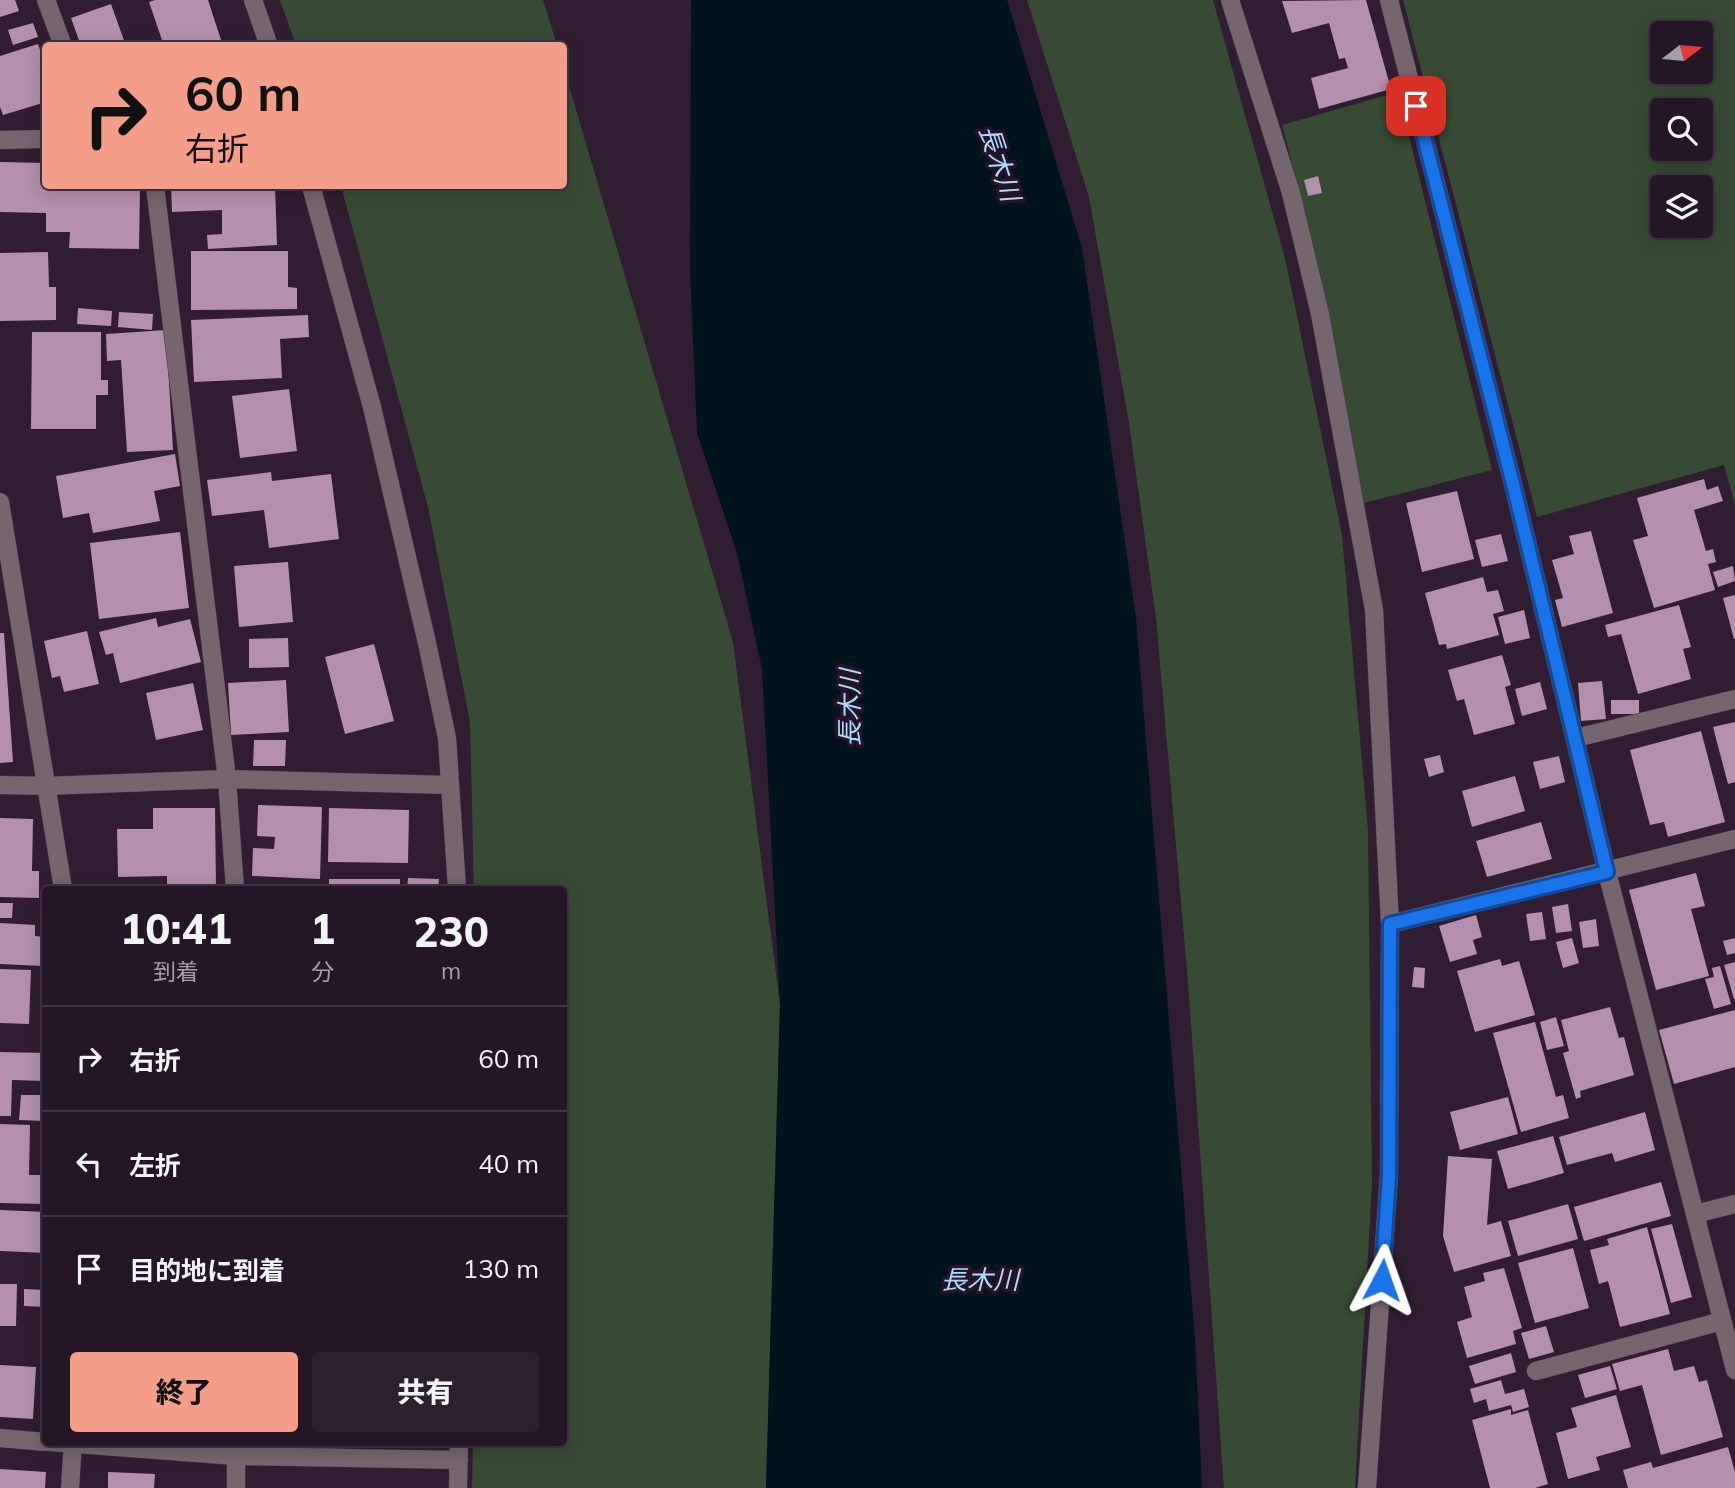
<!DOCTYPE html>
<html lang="ja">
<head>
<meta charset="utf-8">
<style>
  :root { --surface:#241626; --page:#2c1f2e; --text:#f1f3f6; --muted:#a39fa7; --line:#413543; --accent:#f49e8a }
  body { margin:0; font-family:Mulish,"Noto Sans JP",sans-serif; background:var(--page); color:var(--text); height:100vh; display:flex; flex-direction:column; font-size:26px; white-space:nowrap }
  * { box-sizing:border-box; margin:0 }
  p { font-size:23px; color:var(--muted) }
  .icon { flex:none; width:38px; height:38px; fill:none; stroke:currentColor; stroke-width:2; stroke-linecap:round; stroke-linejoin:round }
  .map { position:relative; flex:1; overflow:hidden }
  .panel { position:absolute; left:42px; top:886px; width:525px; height:560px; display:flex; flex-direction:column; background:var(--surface); border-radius:7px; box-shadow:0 4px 18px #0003,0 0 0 2px var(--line) }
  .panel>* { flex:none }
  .top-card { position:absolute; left:42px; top:42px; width:525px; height:147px; border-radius:7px; box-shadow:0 4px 18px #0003,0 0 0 2px var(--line); background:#f49e8a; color:#111; overflow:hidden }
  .needle { width:46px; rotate:74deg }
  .tools { position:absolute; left:1650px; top:21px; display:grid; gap:14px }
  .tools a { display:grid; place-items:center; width:63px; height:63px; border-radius:7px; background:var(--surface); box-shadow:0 4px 18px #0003,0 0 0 2px var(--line); font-size:35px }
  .pin { position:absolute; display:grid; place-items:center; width:60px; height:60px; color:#fff; margin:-30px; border-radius:14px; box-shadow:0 4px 10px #0006 }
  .me { position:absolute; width:77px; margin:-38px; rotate:4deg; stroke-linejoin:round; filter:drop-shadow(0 0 5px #0008) }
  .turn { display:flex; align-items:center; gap:24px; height:147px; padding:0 28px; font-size:32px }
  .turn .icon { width:91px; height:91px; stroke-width:2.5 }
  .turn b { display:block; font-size:49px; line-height:60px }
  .eta { display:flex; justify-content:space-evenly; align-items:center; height:119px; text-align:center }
  .eta b { font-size:42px; font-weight:800; line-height:49px }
  .cta { display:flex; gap:14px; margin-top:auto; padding:14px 28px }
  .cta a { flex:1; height:80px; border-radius:7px; background:var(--accent); color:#111; font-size:28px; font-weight:800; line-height:80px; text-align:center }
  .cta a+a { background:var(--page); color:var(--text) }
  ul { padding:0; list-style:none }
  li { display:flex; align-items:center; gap:21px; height:105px; padding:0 28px; border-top:2px solid var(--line) }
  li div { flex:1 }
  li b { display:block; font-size:26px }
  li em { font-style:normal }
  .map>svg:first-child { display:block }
  .green { fill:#374b34; fill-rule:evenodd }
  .water { fill:#01131d }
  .building { fill:#b390ad }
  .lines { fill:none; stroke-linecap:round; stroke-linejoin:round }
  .minor-casing { stroke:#4b394d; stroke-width:19 }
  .minor { stroke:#75656e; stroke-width:18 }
  .route-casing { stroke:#114b97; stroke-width:18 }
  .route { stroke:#1a73e8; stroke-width:12 }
  .labels { text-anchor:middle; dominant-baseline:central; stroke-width:7; stroke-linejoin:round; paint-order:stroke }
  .water-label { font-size:26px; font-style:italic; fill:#a7ddfb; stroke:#261328 }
</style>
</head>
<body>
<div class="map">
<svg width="1735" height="1488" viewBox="0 0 1735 1488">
  <rect width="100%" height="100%" fill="#301d32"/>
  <path class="green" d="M 280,0 L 543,0 L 557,45 L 296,45 Z
    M 1027,0 L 1213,0 L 1285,258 L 1342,535 L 1368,830 L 1372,1182 L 1355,1488 L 1224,1488 L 1188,982 L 1156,618 L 1129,423 L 1089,197 Z
    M 1403,0 L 1735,0 L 1735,505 L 1724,465 L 1537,517 ZM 1662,33 L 1701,33 L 1701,72 L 1662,72 ZM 1701,110 L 1701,149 L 1662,149 L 1662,110 ZM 1662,187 L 1701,187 L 1701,226 L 1662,226 Z
    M 564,69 L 733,642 L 780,1005 L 766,1488 L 472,1488 L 473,1442 L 564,1442 L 564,889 L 474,889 L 470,722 L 428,507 L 341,186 L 564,186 Z
    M 1398,92 L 1492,470 L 1364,503 L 1307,222 L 1282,125 Z"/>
  <path class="water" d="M 691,0 L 1007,0 L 1082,248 L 1136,618 L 1195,1339 L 1202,1488 L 766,1488 L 780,1005 L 762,669 L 737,553 L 697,433 L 690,271 Z"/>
  <path class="building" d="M 0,0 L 15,0 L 19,11 L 0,17 Z
    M 155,0 L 208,0 L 223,46 L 164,46 L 149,2 Z
    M 1366,0 L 1391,89 L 1319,109 L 1311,78 L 1348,68 L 1345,58 L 1339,59 L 1329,23 L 1292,33 L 1282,1 Z
    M 111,4 L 126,46 L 81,46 L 71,18 Z
    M 33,23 L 38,37 L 13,45 L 8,30 Z
    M 38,44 L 46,68 L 46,102 L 3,115 L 0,107 L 0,56 Z
    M 0,162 L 46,163 L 46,186 L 140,186 L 139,249 L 69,248 L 70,232 L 46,232 L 46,213 L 0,212 Z
    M 1318,176 L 1322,193 L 1308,196 L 1304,180 Z
    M 171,186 L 275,186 L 277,245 L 208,249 L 207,235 L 222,234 L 222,210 L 172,212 Z
    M 191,251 L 288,251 L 288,287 L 297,288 L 297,309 L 191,310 Z
    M 48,252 L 49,287 L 56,287 L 56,320 L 0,321 L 0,253 Z
    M 78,308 L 112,311 L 111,326 L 77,324 Z
    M 119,312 L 153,314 L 152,330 L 118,327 Z
    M 308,315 L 309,337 L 280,339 L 282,378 L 194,382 L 191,320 Z
    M 166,330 L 173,450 L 127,452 L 121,360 L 107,361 L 106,334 Z
    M 32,332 L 101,332 L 101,380 L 108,380 L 108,395 L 96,395 L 96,429 L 31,429 Z
    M 289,389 L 297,451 L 240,458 L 232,396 Z
    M 175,454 L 180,486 L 154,491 L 160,521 L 93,533 L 89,513 L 63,518 L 56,476 Z
    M 271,472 L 272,481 L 331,474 L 339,539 L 269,548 L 264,510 L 212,516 L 207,480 Z
    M 1704,479 L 1707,490 L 1718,486 L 1723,501 L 1694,510 L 1706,551 L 1713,549 L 1716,562 L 1708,564 L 1715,590 L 1654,608 L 1633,540 L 1648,536 L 1637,498 Z
    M 1457,491 L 1474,559 L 1422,572 L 1406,503 Z
    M 1591,531 L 1613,613 L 1562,627 L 1555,600 L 1563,598 L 1552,560 L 1574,554 L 1569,536 Z
    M 180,532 L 189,608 L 99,619 L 90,543 Z
    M 1501,534 L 1508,561 L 1482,567 L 1475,540 Z
    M 288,562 L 293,622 L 239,627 L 234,566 Z
    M 1733,566 L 1735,581 L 1718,587 L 1713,572 Z
    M 1483,577 L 1487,592 L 1498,590 L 1504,611 L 1493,614 L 1499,635 L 1447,649 L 1446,644 L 1439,645 L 1425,593 Z
    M 1735,595 L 1735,639 L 1734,639 L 1723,598 Z
    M 1679,605 L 1691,647 L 1683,649 L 1691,679 L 1638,694 L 1621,634 L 1608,637 L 1605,625 Z
    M 1524,610 L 1530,638 L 1505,644 L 1498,617 Z
    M 156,618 L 158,627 L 190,619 L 201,662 L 120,683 L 113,653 L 106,655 L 99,632 Z
    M 87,631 L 99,684 L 64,692 L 60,676 L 52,678 L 44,641 Z
    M 0,633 L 4,633 L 13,762 L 0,763 Z
    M 288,638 L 289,667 L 249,668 L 249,639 Z
    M 374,644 L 394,721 L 345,734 L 325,657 Z
    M 1502,655 L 1511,685 L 1505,687 L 1515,724 L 1474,735 L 1464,699 L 1457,701 L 1448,670 Z
    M 286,680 L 289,732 L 231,735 L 228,683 Z
    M 1602,681 L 1606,719 L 1581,721 L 1578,683 Z
    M 1540,682 L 1547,709 L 1522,716 L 1515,689 Z
    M 193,683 L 203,730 L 156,740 L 146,693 Z
    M 1611,700 L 1639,700 L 1639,714 L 1611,714 Z
    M 1735,722 L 1735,782 L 1728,784 L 1713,727 Z
    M 1701,731 L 1725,822 L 1668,837 L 1664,822 L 1650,825 L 1630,750 Z
    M 254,740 L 286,740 L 285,766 L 253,766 Z
    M 1440,755 L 1444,772 L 1429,777 L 1424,759 Z
    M 1559,756 L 1565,782 L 1540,789 L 1533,762 Z
    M 1515,776 L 1525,811 L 1472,827 L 1462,791 Z
    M 258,805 L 322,807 L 320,879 L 252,876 L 253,848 L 274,849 L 275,837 L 257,836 Z
    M 153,808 L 215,808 L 216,889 L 167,889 L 167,876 L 118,877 L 117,829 L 153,829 Z
    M 329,808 L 409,810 L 408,863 L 328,862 Z
    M 0,818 L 33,819 L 32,871 L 39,871 L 39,898 L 0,897 Z
    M 1541,822 L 1552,859 L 1487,877 L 1476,841 Z
    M 1696,873 L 1705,906 L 1691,909 L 1709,976 L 1656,990 L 1629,890 Z
    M 408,878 L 439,879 L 438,889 L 407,889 Z
    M 329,879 L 400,879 L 400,889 L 329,889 Z
    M 0,903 L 13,903 L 12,918 L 0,918 Z
    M 1568,904 L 1572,931 L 1556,933 L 1552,907 Z
    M 1542,912 L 1546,939 L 1530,941 L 1526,914 Z
    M 1476,915 L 1482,937 L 1473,940 L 1477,954 L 1450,962 L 1439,926 Z
    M 1596,919 L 1599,946 L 1583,948 L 1579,922 Z
    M 0,923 L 35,925 L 35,936 L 44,937 L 42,966 L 0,964 Z
    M 1572,938 L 1579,963 L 1563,968 L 1556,942 Z
    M 1735,938 L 1735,953 L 1727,955 L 1723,941 Z
    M 1500,959 L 1502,966 L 1519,961 L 1535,1015 L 1475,1032 L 1457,971 Z
    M 1735,962 L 1735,999 L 1734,999 L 1724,965 Z
    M 1720,966 L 1731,1004 L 1714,1009 L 1705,979 L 1714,977 L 1712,968 Z
    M 1414,967 L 1425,968 L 1424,988 L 1412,987 Z
    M 0,969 L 31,970 L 29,1024 L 0,1023 Z
    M 1610,1007 L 1619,1038 L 1624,1037 L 1634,1075 L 1580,1091 L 1581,1097 L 1576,1099 L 1563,1053 L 1569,1051 L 1561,1020 Z
    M 1735,1010 L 1735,1067 L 1674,1084 L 1659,1030 Z
    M 1556,1017 L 1564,1046 L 1547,1050 L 1540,1022 Z
    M 1535,1022 L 1556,1097 L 1563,1095 L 1569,1118 L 1521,1132 L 1493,1033 Z
    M 0,1052 L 45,1053 L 44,1081 L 12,1080 L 11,1116 L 0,1116 Z
    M 21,1095 L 46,1095 L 46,1121 L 19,1120 Z
    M 1508,1097 L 1518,1134 L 1460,1150 L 1450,1112 Z
    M 1645,1112 L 1655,1150 L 1615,1162 L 1612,1153 L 1567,1165 L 1559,1137 Z
    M 0,1124 L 30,1125 L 29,1175 L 46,1175 L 46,1204 L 0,1203 Z
    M 1553,1136 L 1564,1173 L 1508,1189 L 1497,1151 Z
    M 1448,1156 L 1492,1159 L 1487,1225 L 1501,1221 L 1511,1256 L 1454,1272 L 1443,1236 Z
    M 1661,1182 L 1671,1216 L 1584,1241 L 1574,1207 Z
    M 1568,1204 L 1578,1239 L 1518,1256 L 1508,1221 Z
    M 0,1210 L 46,1212 L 46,1253 L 0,1251 Z
    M 1672,1224 L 1692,1297 L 1671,1303 L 1651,1229 Z
    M 1647,1227 L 1670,1314 L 1620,1327 L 1608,1281 L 1599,1284 L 1590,1250 L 1609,1245 L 1607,1239 Z
    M 1573,1248 L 1589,1308 L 1535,1323 L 1518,1263 Z
    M 1504,1268 L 1522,1328 L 1513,1331 L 1516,1344 L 1467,1358 L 1457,1322 L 1472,1317 L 1464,1287 L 1485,1281 L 1483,1273 Z
    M 0,1284 L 17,1284 L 16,1326 L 0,1326 Z
    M 24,1289 L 46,1290 L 46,1307 L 24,1306 Z
    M 1546,1326 L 1554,1352 L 1529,1359 L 1521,1333 Z
    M 1668,1349 L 1674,1371 L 1694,1366 L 1699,1382 L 1707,1380 L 1723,1437 L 1661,1455 L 1642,1385 L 1620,1391 L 1612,1364 Z
    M 1511,1353 L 1516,1372 L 1475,1384 L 1469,1366 Z
    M 0,1365 L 36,1367 L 33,1419 L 0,1417 Z
    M 1610,1366 L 1617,1389 L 1585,1398 L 1578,1375 Z
    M 1501,1380 L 1505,1394 L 1524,1389 L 1529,1407 L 1513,1412 L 1511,1405 L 1489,1411 L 1486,1399 L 1474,1403 L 1470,1389 Z
    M 1616,1395 L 1631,1447 L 1596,1457 L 1600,1470 L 1568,1479 L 1556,1433 L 1577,1427 L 1571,1408 Z
    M 1511,1409 L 1511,1415 L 1528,1410 L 1548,1484 L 1535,1488 L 1490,1488 L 1472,1420 Z
    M 1728,1447 L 1735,1472 L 1735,1488 L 1628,1488 L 1623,1470 L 1651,1462 L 1653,1468 Z
    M 0,1469 L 46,1472 L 45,1488 L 0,1488 Z
    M 108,1472 L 155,1474 L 154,1488 L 108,1488 Z"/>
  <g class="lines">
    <g class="minor-casing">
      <path id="minor" d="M 46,0 L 63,46
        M 253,0 L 269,46
        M 1230,0 L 1291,193 L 1320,314 L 1374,610 L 1390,924 L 1389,1176 L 1367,1488
        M 1389,0 L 1512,480 L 1607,872 L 1735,1370
        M 0,140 L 46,139
        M 155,186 L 227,779 L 235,889
        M 311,186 L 372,407 L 427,643 L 447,738 L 457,889
        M 0,502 L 63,889
        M 1576,738 L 1735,699
        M 0,785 L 46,786 L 227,779 L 450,785
        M 1390,924 L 1735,839
        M 1695,1214 L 1735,1204
        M 1536,1371 L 1722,1321
        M 0,1438 L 46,1442
        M 50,1442 L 236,1456 L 459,1460
        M 70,1488 L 73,1442
        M 236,1488 L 236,1442
        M 458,1488 L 459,1442"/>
    </g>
    <use href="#minor" class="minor"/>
  </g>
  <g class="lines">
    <g class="route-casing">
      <path id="route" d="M 1382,1280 L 1389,1176 L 1390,924 L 1607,872 L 1512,480 L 1416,106"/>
    </g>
    <use href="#route" class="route"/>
  </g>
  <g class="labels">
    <g class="water-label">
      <text transform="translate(1000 163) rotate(72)">長木川</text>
      <text transform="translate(849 708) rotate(-90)">長木川</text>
      <text x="980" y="1279">長木川</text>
    </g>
  </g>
</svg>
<div class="tools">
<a><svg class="needle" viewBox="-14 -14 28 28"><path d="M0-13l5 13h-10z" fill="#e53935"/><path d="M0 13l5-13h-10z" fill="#a39fa7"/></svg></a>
<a><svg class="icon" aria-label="search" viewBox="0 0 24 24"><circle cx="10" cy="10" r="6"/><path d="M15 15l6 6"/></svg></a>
<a><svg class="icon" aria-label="layers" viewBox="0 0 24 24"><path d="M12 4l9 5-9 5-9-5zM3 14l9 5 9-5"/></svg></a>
</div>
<div class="pin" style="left:1416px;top:106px;background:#d93025"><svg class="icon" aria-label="arrive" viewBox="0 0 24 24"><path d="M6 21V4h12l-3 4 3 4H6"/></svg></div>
<svg class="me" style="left:1382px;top:1280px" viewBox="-20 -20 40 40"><path d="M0-17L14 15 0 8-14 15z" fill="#1a73e8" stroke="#fff" stroke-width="4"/></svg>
<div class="top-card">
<div class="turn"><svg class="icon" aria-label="right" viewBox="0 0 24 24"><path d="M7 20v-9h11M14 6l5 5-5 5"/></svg><div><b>60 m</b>右折</div></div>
</div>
<section class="panel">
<div class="eta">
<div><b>10:41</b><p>到着</p></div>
<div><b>1</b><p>分</p></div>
<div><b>230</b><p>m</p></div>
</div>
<ul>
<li><svg class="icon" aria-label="right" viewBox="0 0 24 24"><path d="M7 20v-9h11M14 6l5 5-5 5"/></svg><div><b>右折</b></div><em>60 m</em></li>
<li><svg class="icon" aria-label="left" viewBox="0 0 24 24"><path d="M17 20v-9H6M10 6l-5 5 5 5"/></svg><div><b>左折</b></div><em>40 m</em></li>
<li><svg class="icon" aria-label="arrive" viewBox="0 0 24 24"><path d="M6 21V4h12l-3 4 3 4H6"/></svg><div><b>目的地に到着</b></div><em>130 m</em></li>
</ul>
<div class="cta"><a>終了</a><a>共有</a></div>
</section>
</div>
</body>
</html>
